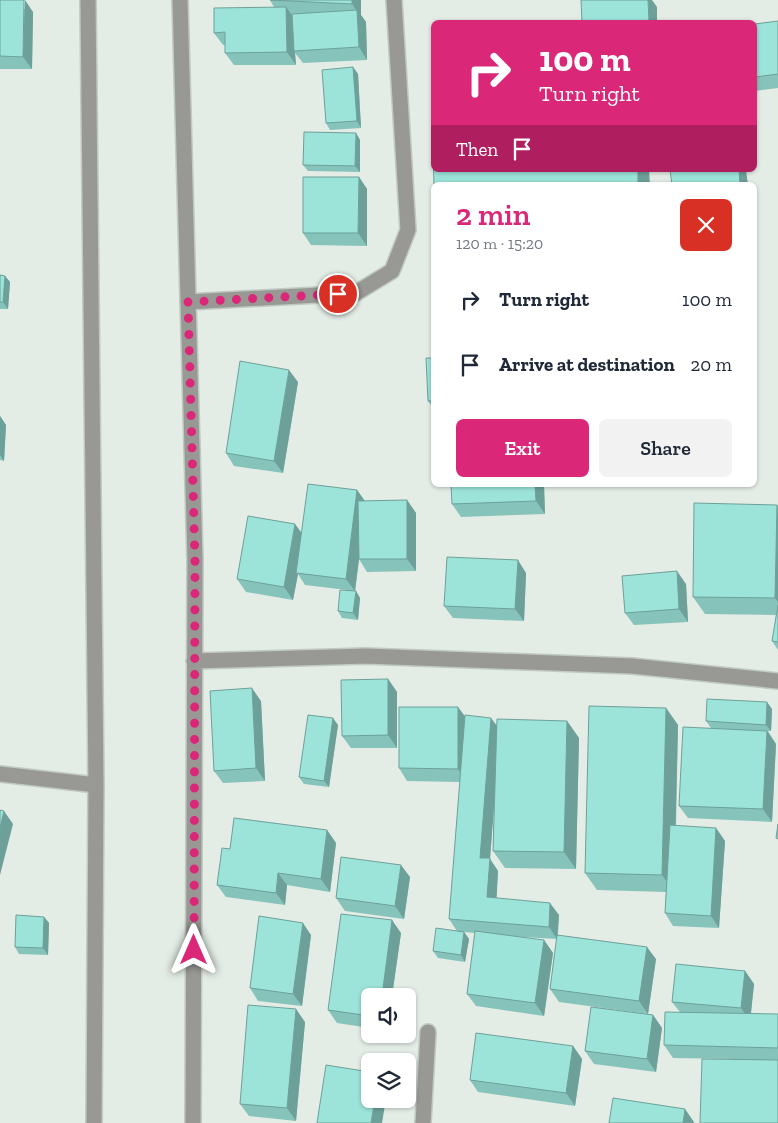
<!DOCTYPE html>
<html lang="en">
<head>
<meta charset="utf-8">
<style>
  :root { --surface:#fff; --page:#f2f2f3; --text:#1f2937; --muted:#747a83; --accent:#db2777 }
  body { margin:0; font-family:"Zilla Slab",serif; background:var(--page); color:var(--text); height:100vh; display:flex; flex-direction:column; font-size:19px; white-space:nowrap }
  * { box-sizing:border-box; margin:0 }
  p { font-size:16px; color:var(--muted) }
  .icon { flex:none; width:28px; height:28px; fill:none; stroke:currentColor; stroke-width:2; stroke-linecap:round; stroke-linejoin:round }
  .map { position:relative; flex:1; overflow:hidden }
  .sheet { position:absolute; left:431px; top:182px; width:326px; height:305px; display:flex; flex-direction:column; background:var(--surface); border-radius:8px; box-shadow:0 1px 4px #0004 }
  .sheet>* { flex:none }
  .top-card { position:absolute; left:431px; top:20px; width:326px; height:152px; border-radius:8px; box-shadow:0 1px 4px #0004; background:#db2777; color:#fff; overflow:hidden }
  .tools { position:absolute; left:361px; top:988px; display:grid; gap:10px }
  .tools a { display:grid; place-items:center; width:55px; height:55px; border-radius:8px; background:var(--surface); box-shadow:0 1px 4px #0004; font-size:25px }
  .pin { position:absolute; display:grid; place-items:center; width:42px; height:42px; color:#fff; margin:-21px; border:2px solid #fff; border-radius:50%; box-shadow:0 1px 5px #0007 }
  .me { position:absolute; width:55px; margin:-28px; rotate:0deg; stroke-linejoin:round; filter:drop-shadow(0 0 4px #0008) }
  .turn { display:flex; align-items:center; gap:18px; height:105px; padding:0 25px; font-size:22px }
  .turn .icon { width:65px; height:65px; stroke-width:2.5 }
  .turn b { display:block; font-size:35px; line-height:42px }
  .then { display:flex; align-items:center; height:48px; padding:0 25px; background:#0003; gap:10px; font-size:19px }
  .round { display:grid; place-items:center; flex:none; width:52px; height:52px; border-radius:8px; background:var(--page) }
  .headline { display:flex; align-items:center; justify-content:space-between; height:85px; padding:0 25px }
  h1 { font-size:30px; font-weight:600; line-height:38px; color:var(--accent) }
  .button { display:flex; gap:10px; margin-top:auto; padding:10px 25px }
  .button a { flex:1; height:58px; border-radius:8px; background:var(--accent); color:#fff; font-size:20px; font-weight:600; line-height:58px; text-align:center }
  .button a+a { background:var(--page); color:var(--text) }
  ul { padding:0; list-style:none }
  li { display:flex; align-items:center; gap:15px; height:65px; padding:0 25px }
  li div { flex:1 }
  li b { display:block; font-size:19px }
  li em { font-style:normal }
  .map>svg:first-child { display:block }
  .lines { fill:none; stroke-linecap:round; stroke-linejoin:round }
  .minor-casing { stroke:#c1c9c3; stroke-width:18 }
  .minor { stroke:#989995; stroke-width:15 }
  .wall { fill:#86c4bb }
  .shaded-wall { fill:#6da099 }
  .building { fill:#9ce4da; stroke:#6da099 }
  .route { stroke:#db2777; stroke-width:9; stroke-dasharray:0 16.2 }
</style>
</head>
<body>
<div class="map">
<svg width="778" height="1123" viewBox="0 0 778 1123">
  <rect width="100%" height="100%" fill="#e3ece5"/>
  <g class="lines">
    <g class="minor-casing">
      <path id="minor" d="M 88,0 L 96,785 L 94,1123
        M 180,0 L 195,560 L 193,1123
        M 188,302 L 356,293 L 392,271 L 408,230 L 394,0
        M 194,661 L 366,656 L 632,666 L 778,681
        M 0,774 L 96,785
        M 423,1123 L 428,1032"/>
    </g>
    <use href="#minor" class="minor"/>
  </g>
  <path class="wall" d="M 0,0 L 33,12 L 32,69 L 0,69 Z
    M 270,0 L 361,0 L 361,15 L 366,22 L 367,60 L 303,63 L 295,53 L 296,65 L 234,65 L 225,53 L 225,45 L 223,45 L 214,33 L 274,7 Z
    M 778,21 L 778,88 L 755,91 L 755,24 Z
    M 353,67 L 358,74 L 361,128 L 330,130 L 326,123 Z
    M 356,133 L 360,140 L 360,172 L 308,171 L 303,165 Z
    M 359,177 L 367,189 L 367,246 L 311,245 L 303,233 Z
    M 0,275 L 5,276 L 10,282 L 8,309 L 0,309 Z
    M 434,358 L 434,409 L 428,401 Z
    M 298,382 L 283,473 L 234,466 L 226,453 Z
    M 0,416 L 6,425 L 4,461 L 0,460 Z
    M 544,485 L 545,514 L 461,517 L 452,504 Z
    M 357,490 L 365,501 L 407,500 L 416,513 L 416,571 L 367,572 L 359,559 L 355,591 L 356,591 L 360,598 L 358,620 L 342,618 L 338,611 L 347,590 L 305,585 L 298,574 L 293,600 L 246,592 L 237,579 L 301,533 Z
    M 777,505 L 778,507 L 778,650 L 772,641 L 776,615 L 705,614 L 693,597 Z
    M 526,573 L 524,621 L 453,618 L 444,606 Z
    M 686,584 L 688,622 L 634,625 L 625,613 Z
    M 388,679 L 397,692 L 397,748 L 351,748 L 342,736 Z
    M 261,701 L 265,781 L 223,783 L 214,771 Z
    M 666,708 L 678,725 L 676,826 L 716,828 L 725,841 L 719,928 L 673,926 L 665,913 L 666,892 L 597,890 L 585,873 Z
    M 772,709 L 771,731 L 768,731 L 776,744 L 772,822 L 688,818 L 679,806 L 711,728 L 706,721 Z
    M 465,717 L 496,725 L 567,721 L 579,738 L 576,869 L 505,868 L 493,851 L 494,800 L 490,859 L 498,871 L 496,898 L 559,915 L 558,935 L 656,959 L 648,1014 L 559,1002 L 550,989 L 557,939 L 507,936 L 544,940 L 553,953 L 544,1016 L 476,1006 L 467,994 L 475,933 L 464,932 L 469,939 L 465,962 L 438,958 L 433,951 L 457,931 L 449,919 L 460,782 L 407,781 L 399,768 Z
    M 338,725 L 329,787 L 304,784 L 299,777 Z
    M 327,830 L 336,843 L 330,892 L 287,885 L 285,905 L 226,897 L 217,885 L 230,849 Z
    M 410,877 L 404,919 L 345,911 L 336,898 Z
    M 44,917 L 49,923 L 48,955 L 19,954 L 15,947 Z
    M 401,933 L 392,996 L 370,996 L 370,1028 L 337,1023 L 328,1010 Z
    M 311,935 L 302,1006 L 258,1001 L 250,988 Z
    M 745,971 L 754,984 L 751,1014 L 778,1014 L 778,1123 L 732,1059 L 673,1058 L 664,1045 L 680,1012 L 672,1002 Z
    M 653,1015 L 662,1028 L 656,1072 L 594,1064 L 585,1051 Z
    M 305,1022 L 296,1121 L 249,1116 L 240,1104 Z
    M 573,1046 L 582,1059 L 575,1106 L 478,1092 L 470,1080 Z"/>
  <path class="shaded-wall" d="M 25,0 L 33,12 L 32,69 L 23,57 Z
    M 352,0 L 361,0 L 361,15 L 366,22 L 367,60 L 359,47 L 357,11 L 352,4 Z
    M 648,0 L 652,0 L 657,7 L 657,22 L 649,22 Z
    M 286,7 L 295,19 L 294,51 L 295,53 L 296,65 L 287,52 Z
    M 353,67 L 358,74 L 361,128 L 357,121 Z
    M 356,133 L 360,140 L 360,172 L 355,166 Z
    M 638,170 L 649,170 L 650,185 L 638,185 Z
    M 739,170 L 746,170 L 748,185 L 740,185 Z
    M 359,177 L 367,189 L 367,246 L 358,233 Z
    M 5,276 L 10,282 L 8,309 L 3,302 Z
    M 289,370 L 298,382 L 283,473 L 274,461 Z
    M 0,416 L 6,425 L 4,461 L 0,455 Z
    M 535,485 L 544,485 L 545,514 L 536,501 Z
    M 357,490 L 366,503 L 355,591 L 346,579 Z
    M 407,500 L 416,513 L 416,571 L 407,559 Z
    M 777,505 L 778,507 L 778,602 L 775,598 Z
    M 295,524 L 304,536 L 296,573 L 298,574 L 293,600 L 284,587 Z
    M 518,560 L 526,573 L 524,621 L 515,609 Z
    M 677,571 L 686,584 L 688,622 L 679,609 Z
    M 356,591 L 360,598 L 358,620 L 353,613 Z
    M 388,679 L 397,692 L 397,748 L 388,735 Z
    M 252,688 L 261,701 L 265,781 L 256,768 Z
    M 767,702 L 772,709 L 771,731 L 766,725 Z
    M 458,707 L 467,719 L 466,782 L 458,769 Z
    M 666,708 L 678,725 L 674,892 L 662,875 Z
    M 333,718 L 338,725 L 329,787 L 324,781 Z
    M 491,718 L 500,730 L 490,859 L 498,871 L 496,910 L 487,897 L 480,858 Z
    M 567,721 L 579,738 L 576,869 L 564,852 Z
    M 767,731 L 776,744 L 772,822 L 763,809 Z
    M 4,811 L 13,824 L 0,875 L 0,828 Z
    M 716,828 L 725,841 L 719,928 L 711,916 Z
    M 327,830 L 336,843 L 330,892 L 321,879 Z
    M 401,865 L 410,877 L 404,919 L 395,906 Z
    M 278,873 L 287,885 L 285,905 L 276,893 Z
    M 550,903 L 559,915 L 557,939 L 549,927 Z
    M 44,917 L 49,923 L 48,955 L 43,948 Z
    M 392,920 L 401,933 L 392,996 L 382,996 Z
    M 303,923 L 311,935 L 302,1006 L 293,994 Z
    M 464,932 L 469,939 L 465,962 L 461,955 Z
    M 544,940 L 553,953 L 544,1016 L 535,1003 Z
    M 647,947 L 656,959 L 648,1014 L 639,1001 Z
    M 745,971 L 754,984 L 750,1021 L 741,1008 Z
    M 296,1009 L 305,1022 L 296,1121 L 287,1108 Z
    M 653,1015 L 662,1028 L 656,1072 L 647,1059 Z
    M 573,1046 L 582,1059 L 575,1106 L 566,1093 Z
    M 375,1099 L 386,1099 L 382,1123 L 371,1123 Z
    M 685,1109 L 694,1122 L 694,1123 L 683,1123 Z"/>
  <path class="building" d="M 0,0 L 24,0 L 23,57 L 0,56 Z
    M 270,0 L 352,0 L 352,4 Z
    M 581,0 L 648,0 L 649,22 L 582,22 Z
    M 286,7 L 287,52 L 225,53 L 225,32 L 214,33 L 214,8 Z
    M 357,10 L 359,47 L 294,51 L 292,14 Z
    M 778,21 L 778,74 L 755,77 L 755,24 Z
    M 353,67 L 357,121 L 326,123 L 322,70 Z
    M 304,132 L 356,133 L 355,166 L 303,165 Z
    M 433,152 L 434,152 L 434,170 L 638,170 L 638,185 L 434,185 Z
    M 670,170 L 739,170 L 740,185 L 672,185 Z
    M 303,177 L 359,177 L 358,233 L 303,233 Z
    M 0,275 L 5,276 L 3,302 L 0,302 Z
    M 426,358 L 434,358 L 434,401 L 428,401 Z
    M 240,361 L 289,370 L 274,461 L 226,453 Z
    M 308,484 L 357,490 L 346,579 L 296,573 Z
    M 451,485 L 535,485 L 536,501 L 452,504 Z
    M 407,500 L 407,559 L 359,559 L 358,501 Z
    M 694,503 L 777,505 L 775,598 L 693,597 Z
    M 248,516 L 295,524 L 284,587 L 237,579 Z
    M 447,557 L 518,560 L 515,609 L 444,606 Z
    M 677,571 L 679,609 L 625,613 L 622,576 Z
    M 340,590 L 356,591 L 353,613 L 338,611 Z
    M 778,605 L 778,642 L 772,641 Z
    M 388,679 L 388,735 L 342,736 L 341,680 Z
    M 252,688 L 256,768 L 214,771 L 210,691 Z
    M 707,699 L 767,702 L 766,725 L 706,721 Z
    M 589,706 L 666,708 L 662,875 L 585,873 Z
    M 399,707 L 458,707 L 458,769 L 399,768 Z
    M 308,715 L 333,718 L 324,781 L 299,777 Z
    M 465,715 L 491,718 L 480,858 L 490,858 L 487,897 L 550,903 L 549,927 L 449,919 Z
    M 497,719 L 567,721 L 564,852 L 493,851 Z
    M 683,727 L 767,731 L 763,809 L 679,806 Z
    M 0,810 L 4,811 L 0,828 Z
    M 234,818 L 327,830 L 321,879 L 278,873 L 276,893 L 217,885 L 222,848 L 230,849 Z
    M 778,824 L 778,839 L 776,838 Z
    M 670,825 L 716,828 L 711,916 L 665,913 Z
    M 341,857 L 401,865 L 395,906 L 336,898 Z
    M 341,914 L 392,920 L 382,996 L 370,996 L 370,1016 L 328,1010 Z
    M 16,915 L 44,917 L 43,948 L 15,947 Z
    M 259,916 L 303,923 L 293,994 L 250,988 Z
    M 436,928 L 464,932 L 461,955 L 433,951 Z
    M 475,931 L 544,940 L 535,1003 L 467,994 Z
    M 557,935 L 647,947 L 639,1001 L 550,989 Z
    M 676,964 L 745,971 L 741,1008 L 672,1002 Z
    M 248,1005 L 296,1009 L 287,1108 L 240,1104 Z
    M 591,1007 L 653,1015 L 647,1059 L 585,1051 Z
    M 665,1012 L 778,1014 L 778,1048 L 664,1045 Z
    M 476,1033 L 573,1046 L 566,1093 L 470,1080 Z
    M 702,1059 L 778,1060 L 778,1123 L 700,1123 Z
    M 326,1065 L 370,1072 L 370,1099 L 375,1099 L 371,1123 L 317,1123 Z
    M 613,1098 L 685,1109 L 683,1123 L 609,1123 Z"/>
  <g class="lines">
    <path class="route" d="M 194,950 L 195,560 L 188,302 L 338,294"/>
  </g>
</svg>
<div class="tools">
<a><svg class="icon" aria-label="sound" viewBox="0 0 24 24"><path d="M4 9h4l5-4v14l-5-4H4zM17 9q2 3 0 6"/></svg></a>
<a><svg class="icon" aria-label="layers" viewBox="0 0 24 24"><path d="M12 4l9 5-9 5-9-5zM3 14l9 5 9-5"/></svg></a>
</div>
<div class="pin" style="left:338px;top:294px;background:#d93025"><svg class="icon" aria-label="arrive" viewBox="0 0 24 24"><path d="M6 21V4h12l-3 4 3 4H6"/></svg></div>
<svg class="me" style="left:194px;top:950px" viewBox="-20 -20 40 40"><path d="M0-17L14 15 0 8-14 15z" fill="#db2777" stroke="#fff" stroke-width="4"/></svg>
<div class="top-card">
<div class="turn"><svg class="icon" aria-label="right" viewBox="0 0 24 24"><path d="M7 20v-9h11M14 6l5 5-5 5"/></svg><div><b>100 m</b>Turn right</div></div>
<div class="then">Then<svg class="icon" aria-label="arrive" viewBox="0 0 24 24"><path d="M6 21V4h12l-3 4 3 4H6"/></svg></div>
</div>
<section class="sheet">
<div class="headline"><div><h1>2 min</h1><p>120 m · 15:20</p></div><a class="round" style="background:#d93025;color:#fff"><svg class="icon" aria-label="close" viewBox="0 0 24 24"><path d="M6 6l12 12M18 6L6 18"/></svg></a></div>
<ul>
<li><svg class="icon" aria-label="right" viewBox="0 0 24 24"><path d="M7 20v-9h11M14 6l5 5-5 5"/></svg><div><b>Turn right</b></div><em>100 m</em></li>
<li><svg class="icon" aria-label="arrive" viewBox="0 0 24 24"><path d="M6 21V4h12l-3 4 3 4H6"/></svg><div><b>Arrive at destination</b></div><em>20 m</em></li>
</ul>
<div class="button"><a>Exit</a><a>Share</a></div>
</section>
</div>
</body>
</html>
